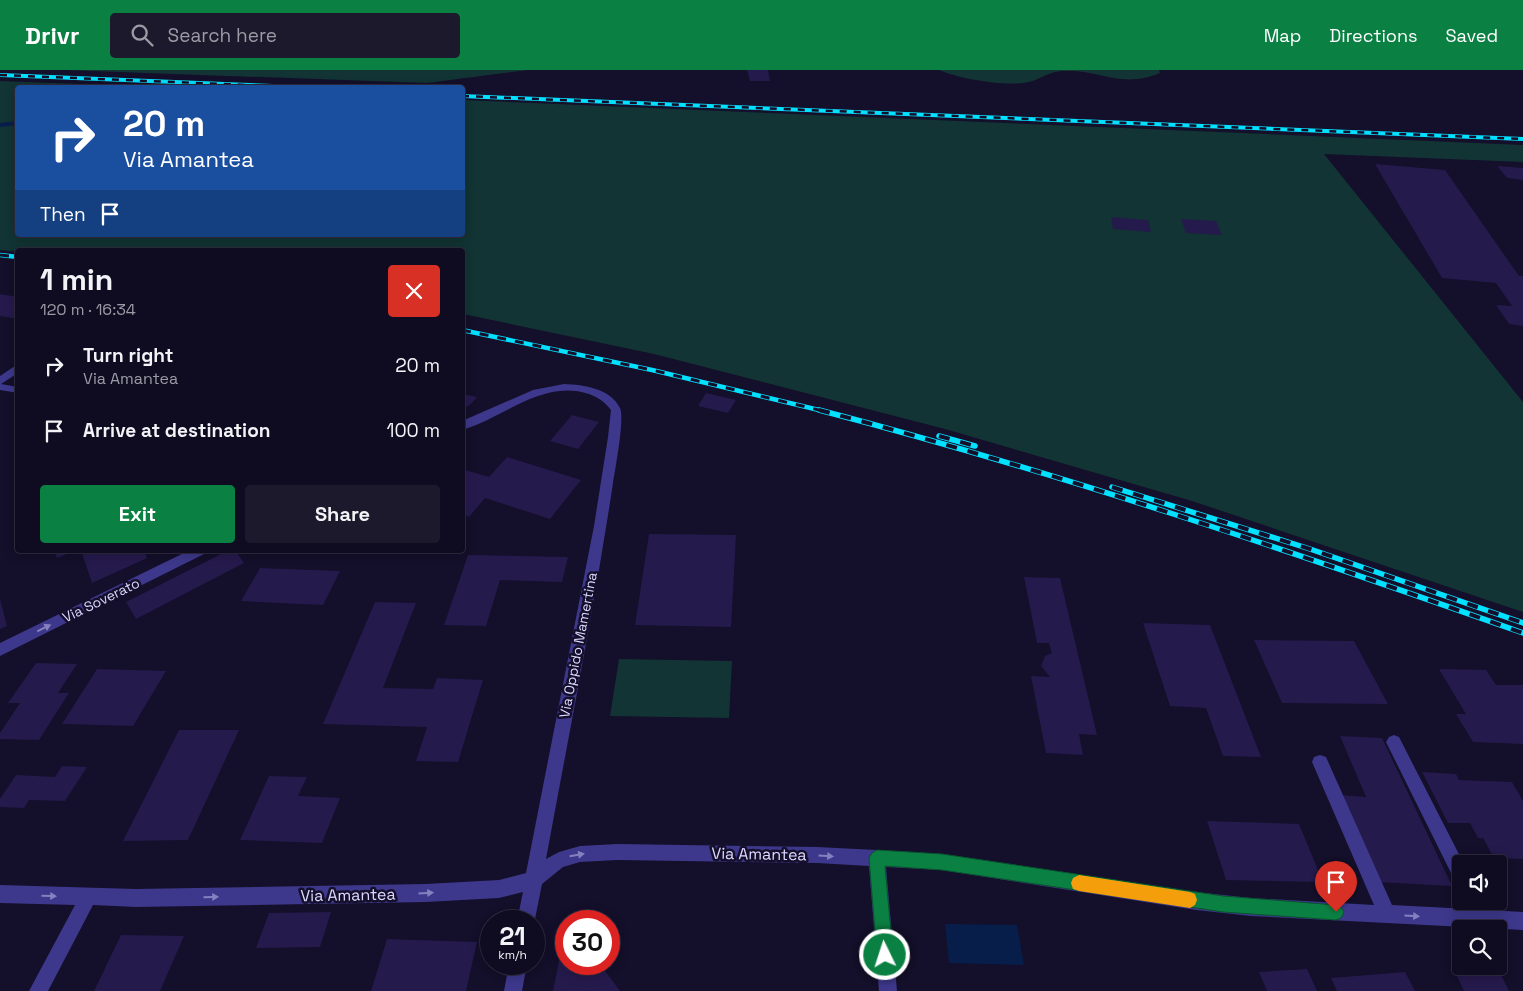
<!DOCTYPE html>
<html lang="en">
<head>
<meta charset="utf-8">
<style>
  :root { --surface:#0f0b20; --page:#1d192d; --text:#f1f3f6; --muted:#9b9ba5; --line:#2f2b3e; --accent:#0b8043 }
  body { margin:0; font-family:"Space Grotesk",sans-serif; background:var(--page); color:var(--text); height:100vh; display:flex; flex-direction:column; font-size:19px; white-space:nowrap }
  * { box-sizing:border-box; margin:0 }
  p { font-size:16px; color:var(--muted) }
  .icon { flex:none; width:28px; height:28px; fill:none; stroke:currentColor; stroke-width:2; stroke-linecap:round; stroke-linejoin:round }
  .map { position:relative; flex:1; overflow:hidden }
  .side { position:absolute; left:15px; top:178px; width:450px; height:305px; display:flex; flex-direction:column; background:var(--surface); border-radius:5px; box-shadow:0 2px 12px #0003,0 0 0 1px var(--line) }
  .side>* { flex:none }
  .banner { position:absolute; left:15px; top:15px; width:450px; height:152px; border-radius:5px; box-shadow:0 2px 12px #0003,0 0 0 1px var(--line); background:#1a4fa0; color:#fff; overflow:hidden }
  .controls { position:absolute; left:1452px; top:785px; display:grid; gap:10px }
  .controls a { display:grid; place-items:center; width:55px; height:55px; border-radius:5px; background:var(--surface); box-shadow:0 2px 12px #0003,0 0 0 1px var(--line); font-size:25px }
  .speed { position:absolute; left:480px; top:840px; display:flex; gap:10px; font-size:25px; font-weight:700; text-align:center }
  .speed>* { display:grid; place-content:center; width:65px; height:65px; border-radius:50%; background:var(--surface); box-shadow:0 2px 12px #0003,0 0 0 1px var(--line); line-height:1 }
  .speed small { font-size:12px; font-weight:400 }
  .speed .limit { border:8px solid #d22; background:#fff; color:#111 }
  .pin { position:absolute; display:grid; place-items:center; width:42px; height:42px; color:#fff; margin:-51px -21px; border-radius:50% 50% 50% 0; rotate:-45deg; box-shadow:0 0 5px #0007 }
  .pin .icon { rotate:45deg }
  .me { position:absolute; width:55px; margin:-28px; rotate:356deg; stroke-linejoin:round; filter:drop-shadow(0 0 4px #0008) }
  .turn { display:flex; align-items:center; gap:18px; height:105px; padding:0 25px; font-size:22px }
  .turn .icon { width:65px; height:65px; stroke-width:2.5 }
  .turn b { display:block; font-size:35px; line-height:42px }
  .then { display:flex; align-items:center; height:48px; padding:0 25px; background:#0003; gap:10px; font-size:19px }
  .round { display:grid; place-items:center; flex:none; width:52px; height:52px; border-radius:5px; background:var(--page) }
  .summary { display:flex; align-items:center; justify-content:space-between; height:85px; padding:0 25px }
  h1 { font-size:30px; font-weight:700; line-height:38px }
  .primary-button { display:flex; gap:10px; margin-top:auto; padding:10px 25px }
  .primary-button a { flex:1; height:58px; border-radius:5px; background:var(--accent); color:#fff; font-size:20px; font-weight:700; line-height:58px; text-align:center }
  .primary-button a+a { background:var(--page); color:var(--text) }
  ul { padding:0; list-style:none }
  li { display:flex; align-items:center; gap:15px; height:65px; padding:0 25px }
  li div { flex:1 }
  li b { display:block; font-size:19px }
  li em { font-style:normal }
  header { display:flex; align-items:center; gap:30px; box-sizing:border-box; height:70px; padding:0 25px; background:var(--accent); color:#fff }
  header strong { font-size:24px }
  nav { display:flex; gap:28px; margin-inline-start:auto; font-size:18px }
  .search { width:350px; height:45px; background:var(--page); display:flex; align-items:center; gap:12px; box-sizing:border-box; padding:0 18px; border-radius:5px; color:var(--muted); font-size:19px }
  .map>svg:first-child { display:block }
  .green { fill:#123434 }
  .water { fill:#081e4a }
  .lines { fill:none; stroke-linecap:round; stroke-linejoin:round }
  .stream { stroke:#081e4a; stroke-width:4 }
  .building { fill:#251a4c }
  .minor { fill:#3d388b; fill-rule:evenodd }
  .rail-far2-casing { stroke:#04e0ff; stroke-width:4 }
  .rail-far1-casing { stroke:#04e0ff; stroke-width:4.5 }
  .rail-casing { stroke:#04e0ff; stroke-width:5.5 }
  .rail-far2 { stroke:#140f2a; stroke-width:2.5; stroke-dasharray:7; stroke-linecap:butt }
  .rail-far1 { stroke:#140f2a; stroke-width:3; stroke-dasharray:9; stroke-linecap:butt }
  .rail { stroke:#140f2a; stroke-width:4; stroke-dasharray:11; stroke-linecap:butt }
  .oneway { fill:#8580bf }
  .route { fill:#0b8043; stroke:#07532c }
  .slow { fill:#f59e0b }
  .labels { text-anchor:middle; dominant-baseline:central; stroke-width:5; stroke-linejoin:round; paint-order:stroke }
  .street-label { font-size:14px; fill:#ddd8ff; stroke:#140f2a }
  .near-street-label { font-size:16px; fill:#ddd8ff; stroke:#140f2a }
</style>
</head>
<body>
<header>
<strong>Drivr</strong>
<div class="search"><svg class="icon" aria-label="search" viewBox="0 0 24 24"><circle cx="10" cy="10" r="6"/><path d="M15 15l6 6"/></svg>Search here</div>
<nav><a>Map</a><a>Directions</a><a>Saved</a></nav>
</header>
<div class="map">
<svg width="1523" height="921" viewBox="0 0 1523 921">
  <rect width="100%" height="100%" fill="#140f2a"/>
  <path class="green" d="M 64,0 L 528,0 L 427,13 Z
    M 939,0 L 1159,0 L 1160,3 C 1121,19 1102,0 1066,1 C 1048,1 1044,8 1029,12 C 1007,17 959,9 939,0 Z
    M 0,11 L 162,17 L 18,18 L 18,165 L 462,165 L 463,30 L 1523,75 L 1523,92 L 1324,84 L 1523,332 L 1523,542 L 1192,431 L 945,359 L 654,284 L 463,244 L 462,180 L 18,180 L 17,182 L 0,180 Z
    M 619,589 L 732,591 L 729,648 L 610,646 Z"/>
  <path class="water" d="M 945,854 L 1017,855 L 1024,895 L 949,893 Z"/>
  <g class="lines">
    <path class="stream" d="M 0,55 L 18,53"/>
  </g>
  <path class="building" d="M 747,0 L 768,0 L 770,11 L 750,11 Z
    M 1375,94 L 1445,100 L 1519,206 L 1523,206 L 1523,256 L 1509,254 L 1496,235 L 1512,236 L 1496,213 L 1442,208 Z
    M 1497,96 L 1523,98 L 1523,110 L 1507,108 Z
    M 1111,147 L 1148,150 L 1151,162 L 1113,159 Z
    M 1181,149 L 1216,151 L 1222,165 L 1186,163 Z
    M 0,224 L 18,227 L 18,249 L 0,246 Z
    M 706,323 L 736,330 L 728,343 L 698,336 Z
    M 462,324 L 477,327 L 471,334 L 462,339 Z
    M 572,345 L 599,352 L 578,379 L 550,371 Z
    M 507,387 L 581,410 L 550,449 L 485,428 L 469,447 L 462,444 L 462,399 L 489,407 Z
    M 649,464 L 736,465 L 731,557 L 635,555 Z
    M 54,480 L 77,480 L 57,488 Z
    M 81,480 L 144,480 L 147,488 L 92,513 Z
    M 229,480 L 235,480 L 244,493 L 136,549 L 126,532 Z
    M 468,485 L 568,487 L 562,512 L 500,510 L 486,556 L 444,555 Z
    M 260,498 L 340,501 L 323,535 L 241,531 Z
    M 1024,507 L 1060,508 L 1097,665 L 1079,664 L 1083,685 L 1046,683 L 1031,606 L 1050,607 L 1041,596 L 1045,586 L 1052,583 L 1049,573 L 1037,573 Z
    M 0,529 L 7,556 L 0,559 Z
    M 375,532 L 416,533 L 383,618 L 433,619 L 437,608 L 483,610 L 458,692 L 416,691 L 427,657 L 323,654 Z
    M 1143,553 L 1210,555 L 1261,687 L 1223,686 L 1206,638 L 1170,636 Z
    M 1254,570 L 1354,571 L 1388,634 L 1282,633 Z
    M 36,593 L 77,594 L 58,623 L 69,623 L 39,670 L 0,669 L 0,663 L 20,633 L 8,633 Z
    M 97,599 L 166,601 L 133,656 L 62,654 Z
    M 1439,599 L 1486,600 L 1496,615 L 1523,615 L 1523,674 L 1473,672 L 1456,644 L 1466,644 Z
    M 179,660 L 239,660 L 188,770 L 123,771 Z
    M 1340,666 L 1382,668 L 1452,816 L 1377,812 L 1341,725 L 1366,727 Z
    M 62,696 L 87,697 L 65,731 L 29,730 L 24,738 L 0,737 L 0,729 L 16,705 L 55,707 Z
    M 1422,702 L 1456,704 L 1459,710 L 1512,712 L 1523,731 L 1523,789 L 1494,788 L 1483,768 L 1478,768 L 1470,753 L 1448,753 Z
    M 269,706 L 307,707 L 298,726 L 340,728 L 322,773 L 240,770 Z
    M 1207,751 L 1299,754 L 1323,812 L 1226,810 Z
    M 331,842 L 320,877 L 256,878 L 269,843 Z
    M 565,861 L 566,894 L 600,894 L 620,921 L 553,921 Z
    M 121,865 L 184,866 L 160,921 L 94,921 Z
    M 387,869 L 477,872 L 466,921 L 371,921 Z
    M 1307,899 L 1317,921 L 1267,921 L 1259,902 Z
    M 1405,902 L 1415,921 L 1337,921 L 1331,908 Z
    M 1456,904 L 1501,905 L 1509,921 L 1464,921 Z"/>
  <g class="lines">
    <path class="minor" d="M 18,294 L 18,303 L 1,314 L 18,317 L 18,323 L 0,320 L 0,306 Z
      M 564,314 C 584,315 610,318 620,338 C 625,348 615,399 613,413 C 594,539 569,664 546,789 L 559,782 L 580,776 L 617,774 L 817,777 L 877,780 L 942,784 L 1196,822 L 1251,828 L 1374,835 L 1312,692 L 1314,687 L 1320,685 L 1326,687 L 1392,835 L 1469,839 L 1465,831 L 1483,831 L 1488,840 L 1523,842 L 1523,860 L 1251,846 L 1196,840 L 942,800 L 886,797 L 897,921 L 879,921 L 869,796 L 817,793 L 617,790 L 580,792 L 563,797 L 542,814 L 534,854 L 534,851 L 517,851 L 523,822 L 499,828 L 426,832 L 136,837 L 93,835 L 48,921 L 29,921 L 75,835 L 0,833 L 0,815 L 136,819 L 426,814 L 499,810 L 526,803 L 594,456 L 608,367 L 611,340 C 605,332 599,328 589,324 C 543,309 505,347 462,360 L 462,351 L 533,320 Z
      M 190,480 L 207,480 L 206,483 L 0,586 L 0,573 Z
      M 1394,665 L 1399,667 L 1464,794 L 1461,794 L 1461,813 L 1455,811 L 1386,672 L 1389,667 Z
      M 509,894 L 527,894 L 522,921 L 504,921 Z"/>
    <g class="rail-far2-casing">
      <path id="rail-far2" d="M 0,5 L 322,18
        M 462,26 L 1523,69"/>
    </g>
    <g class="rail-far1-casing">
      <path id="rail-far1" d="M 0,185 L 18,187
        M 462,260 L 652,300 L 823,341"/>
    </g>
    <g class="rail-casing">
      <path id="rail" d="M 819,340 C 1057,402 1291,481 1523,563
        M 939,366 L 975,376
        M 1112,417 L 1310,479 L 1523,553"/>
    </g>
    <use href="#rail-far2" class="rail-far2"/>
    <use href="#rail-far1" class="rail-far1"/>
    <use href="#rail" class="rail"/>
  </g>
  <defs><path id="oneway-solid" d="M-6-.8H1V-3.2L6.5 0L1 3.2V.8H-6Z" transform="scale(1.25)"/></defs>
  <g class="oneway">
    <use href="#oneway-solid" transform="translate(44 558) rotate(-26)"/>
    <use href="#oneway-solid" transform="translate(577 785) rotate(-10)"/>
    <use href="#oneway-solid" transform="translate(826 786) rotate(3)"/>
    <use href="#oneway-solid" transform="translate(426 823) rotate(-3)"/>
    <use href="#oneway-solid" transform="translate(49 826) rotate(2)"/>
    <use href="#oneway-solid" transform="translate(211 827) rotate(-1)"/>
    <use href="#oneway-solid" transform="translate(1412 846) rotate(3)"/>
  </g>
  <path class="route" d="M 877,780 L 942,784 L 1223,826 L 1336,835 L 1341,837 L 1344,842 L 1341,848 L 1336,850 L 1223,842 L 942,800 L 885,796 L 893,885 L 891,891 L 885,893 L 879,891 L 877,885 L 869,788 L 872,783 Z"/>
  <path class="slow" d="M 1079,805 L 1190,822 L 1195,824 L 1197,830 L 1195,835 L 1190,838 L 1079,821 L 1073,819 L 1071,813 L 1073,808 Z"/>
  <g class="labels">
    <g class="street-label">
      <text transform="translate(101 530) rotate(-26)">Via Soverato</text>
      <text transform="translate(578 575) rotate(-79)">Via Oppido Mamertina</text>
    </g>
    <g class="near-street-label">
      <text transform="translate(759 784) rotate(1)">Via Amantea</text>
      <text transform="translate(348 825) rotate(-1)">Via Amantea</text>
    </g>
  </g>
</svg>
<div class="controls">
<a><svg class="icon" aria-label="sound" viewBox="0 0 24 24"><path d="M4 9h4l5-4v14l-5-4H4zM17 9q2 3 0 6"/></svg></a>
<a><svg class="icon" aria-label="search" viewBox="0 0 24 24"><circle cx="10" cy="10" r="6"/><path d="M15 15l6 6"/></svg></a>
</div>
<div class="speed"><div>21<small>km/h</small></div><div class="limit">30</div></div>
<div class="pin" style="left:1336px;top:842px;background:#d93025"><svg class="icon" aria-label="arrive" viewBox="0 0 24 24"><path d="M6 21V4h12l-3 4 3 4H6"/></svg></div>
<svg class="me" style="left:885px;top:885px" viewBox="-20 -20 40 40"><circle r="17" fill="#0b8043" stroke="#fff" stroke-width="3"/><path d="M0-11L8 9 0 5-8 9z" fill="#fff"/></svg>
<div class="banner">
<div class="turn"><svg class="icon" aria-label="right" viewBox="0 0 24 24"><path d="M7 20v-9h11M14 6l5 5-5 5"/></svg><div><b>20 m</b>Via Amantea</div></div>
<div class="then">Then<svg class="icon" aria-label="arrive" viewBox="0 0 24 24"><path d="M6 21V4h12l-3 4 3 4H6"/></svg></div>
</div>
<section class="side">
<div class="summary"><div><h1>1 min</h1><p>120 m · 16:34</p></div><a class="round" style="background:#d93025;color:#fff"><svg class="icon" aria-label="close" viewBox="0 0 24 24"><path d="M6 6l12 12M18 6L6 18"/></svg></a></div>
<ul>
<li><svg class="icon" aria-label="right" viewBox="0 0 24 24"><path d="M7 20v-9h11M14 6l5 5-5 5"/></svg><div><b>Turn right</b><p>Via Amantea</p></div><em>20 m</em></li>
<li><svg class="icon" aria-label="arrive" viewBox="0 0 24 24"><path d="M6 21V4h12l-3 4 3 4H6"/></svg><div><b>Arrive at destination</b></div><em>100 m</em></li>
</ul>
<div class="primary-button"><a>Exit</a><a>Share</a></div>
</section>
</div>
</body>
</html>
